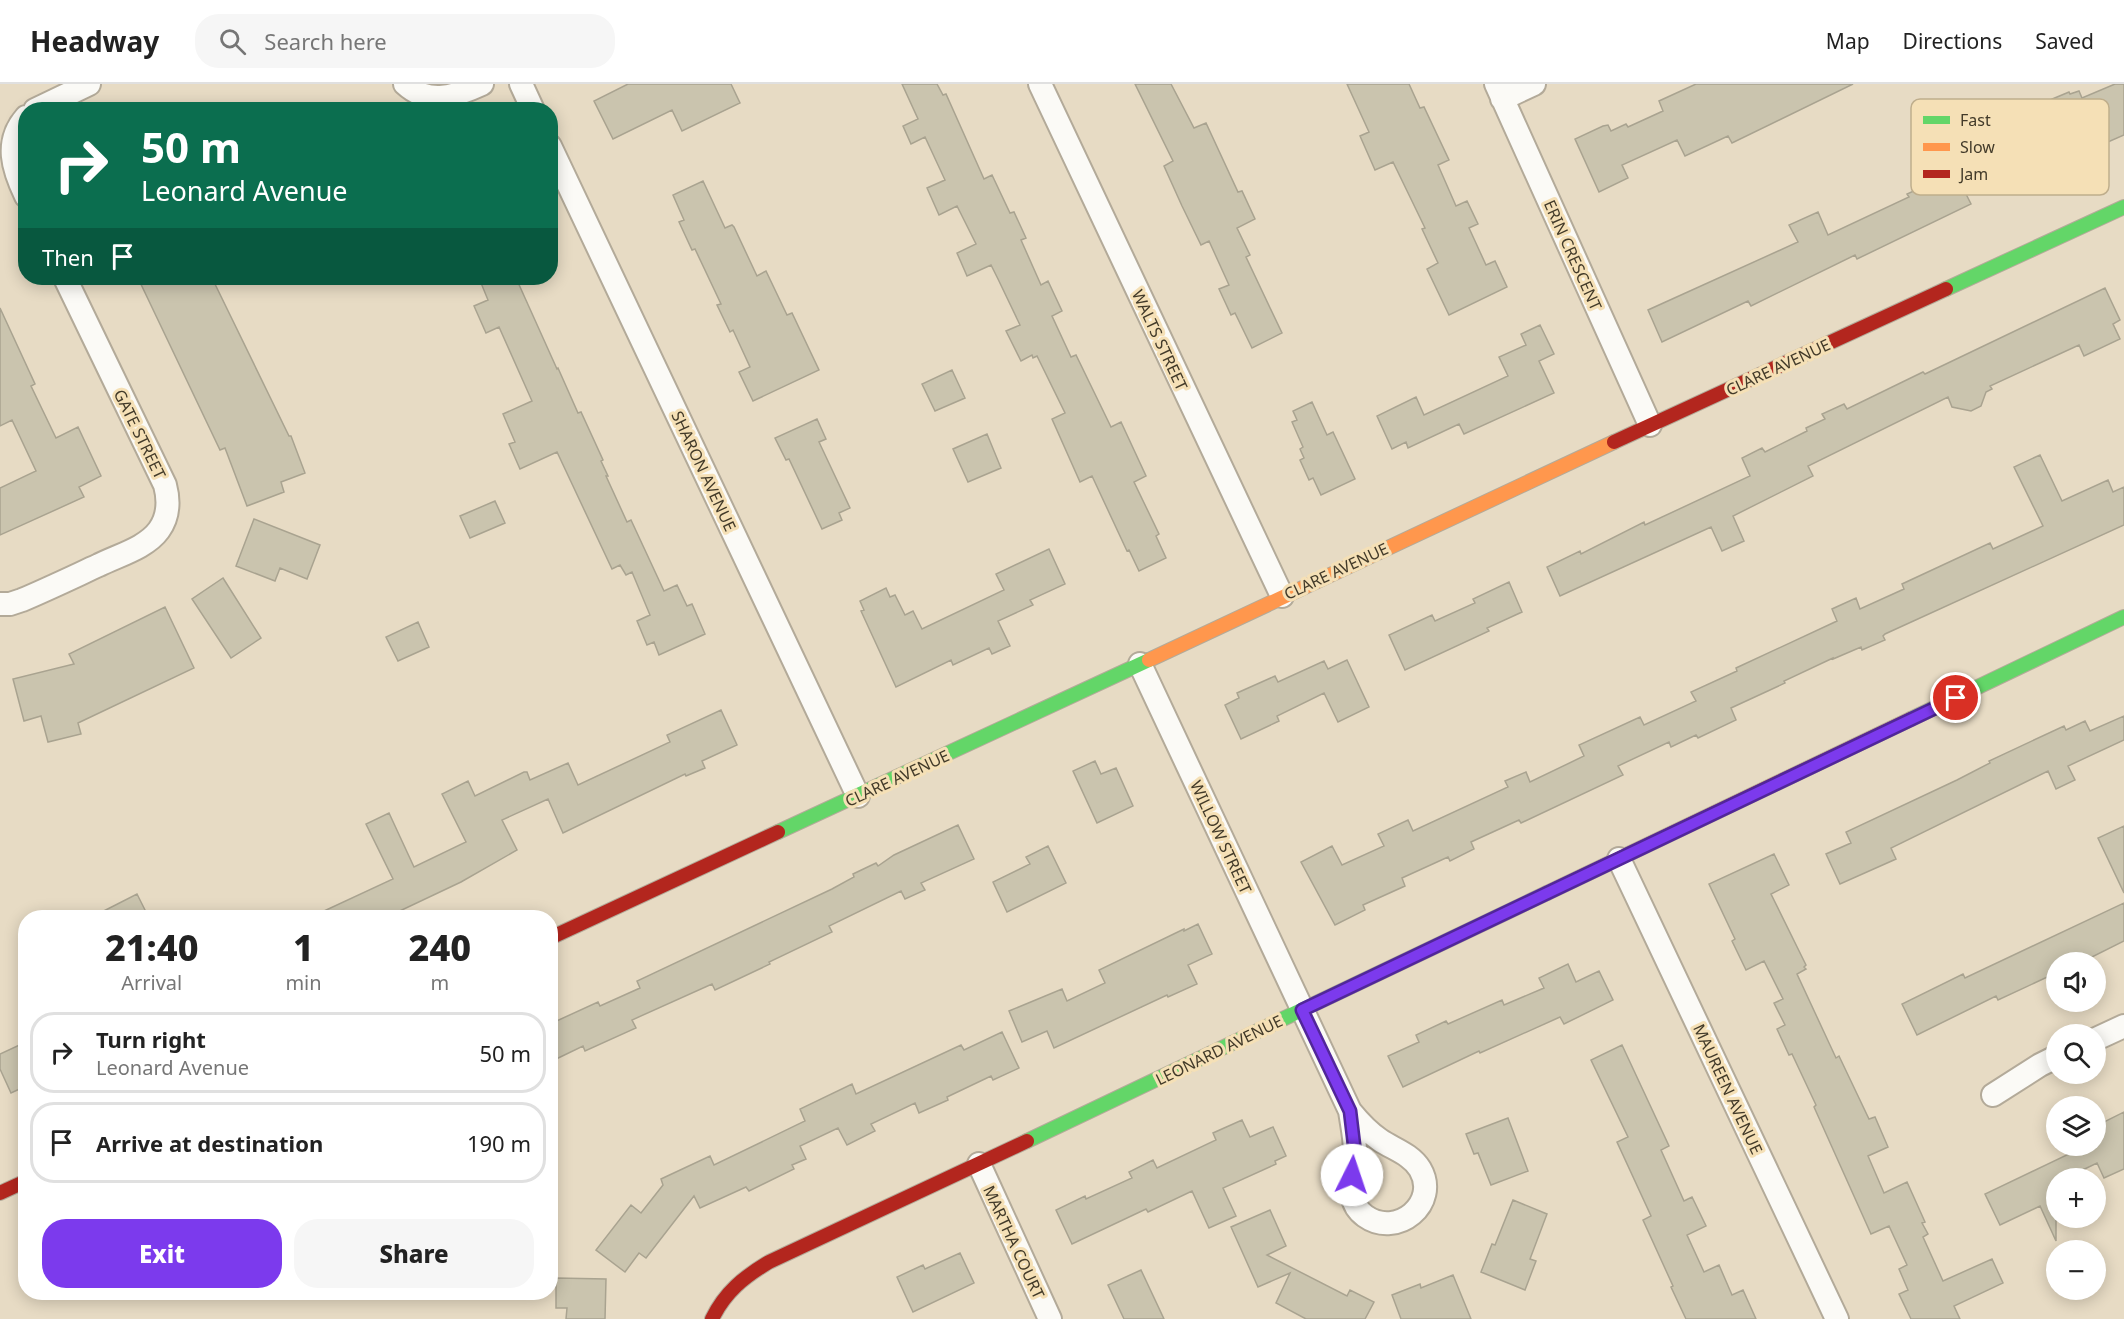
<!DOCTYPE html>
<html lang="en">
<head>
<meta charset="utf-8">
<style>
  :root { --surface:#fff; --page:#f6f6f6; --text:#222; --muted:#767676; --line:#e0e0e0; --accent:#7c3aed }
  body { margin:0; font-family:"Noto Sans",sans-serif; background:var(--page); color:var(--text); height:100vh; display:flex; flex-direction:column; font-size:22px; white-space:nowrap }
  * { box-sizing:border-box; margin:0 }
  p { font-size:20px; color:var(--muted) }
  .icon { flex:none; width:33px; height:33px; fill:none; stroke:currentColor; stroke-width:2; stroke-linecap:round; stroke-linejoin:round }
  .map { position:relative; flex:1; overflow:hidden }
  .side { position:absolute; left:18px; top:826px; width:540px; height:390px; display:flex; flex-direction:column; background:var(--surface); border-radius:24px; box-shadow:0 3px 15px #0003 }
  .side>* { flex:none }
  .banner { position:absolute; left:18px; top:18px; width:540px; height:183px; border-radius:24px; box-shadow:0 3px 15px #0003; background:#0b6e4f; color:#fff; overflow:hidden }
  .tools { position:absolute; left:2046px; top:868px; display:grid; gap:12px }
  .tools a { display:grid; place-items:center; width:60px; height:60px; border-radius:50%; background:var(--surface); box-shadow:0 3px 15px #0003; font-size:30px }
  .pin { position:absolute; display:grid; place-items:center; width:51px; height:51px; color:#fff; margin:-26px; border:3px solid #fff; border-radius:50%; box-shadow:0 2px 6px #0007 }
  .me { position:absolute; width:66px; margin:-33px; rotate:4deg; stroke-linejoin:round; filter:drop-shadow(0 0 4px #0008) }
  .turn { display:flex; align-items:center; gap:21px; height:126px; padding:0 24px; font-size:27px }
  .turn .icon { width:78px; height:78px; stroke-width:2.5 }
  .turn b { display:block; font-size:42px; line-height:51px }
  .then { display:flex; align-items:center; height:57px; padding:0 24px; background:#0003; gap:12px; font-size:22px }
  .eta { display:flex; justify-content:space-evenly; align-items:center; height:102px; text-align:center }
  .eta b { font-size:36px; font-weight:800; line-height:42px }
  .action { display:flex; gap:12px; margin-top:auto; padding:12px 24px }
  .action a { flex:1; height:69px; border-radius:24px; background:var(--accent); color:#fff; font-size:24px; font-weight:800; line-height:69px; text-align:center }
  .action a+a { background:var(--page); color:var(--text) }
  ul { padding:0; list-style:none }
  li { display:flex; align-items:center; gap:18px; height:81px; margin:0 12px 9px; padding:0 12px; border:3px solid var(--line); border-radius:24px }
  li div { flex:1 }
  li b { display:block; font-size:22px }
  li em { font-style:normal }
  header { display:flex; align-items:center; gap:36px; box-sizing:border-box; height:84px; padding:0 30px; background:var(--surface); border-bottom:2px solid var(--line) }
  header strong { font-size:28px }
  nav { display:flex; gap:33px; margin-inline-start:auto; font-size:21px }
  .search { width:420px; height:54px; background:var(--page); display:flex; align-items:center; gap:15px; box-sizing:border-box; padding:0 21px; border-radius:24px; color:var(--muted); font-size:22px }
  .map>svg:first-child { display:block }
  .building { fill:#cac4ae; stroke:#a9a390; stroke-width:1.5 }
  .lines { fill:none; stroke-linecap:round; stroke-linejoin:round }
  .street-casing { stroke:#b3aa99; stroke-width:26 }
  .fast-casing { stroke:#b3aa99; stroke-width:16 }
  .slow-casing { stroke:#b3aa99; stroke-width:16 }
  .jam-casing { stroke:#b3aa99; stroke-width:16 }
  .street { stroke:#fbfaf6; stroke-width:22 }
  .fast { stroke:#63d668; stroke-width:14 }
  .slow { stroke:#ff974d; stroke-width:14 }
  .jam { stroke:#b3261e; stroke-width:14 }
  .route-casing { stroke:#51269a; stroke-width:15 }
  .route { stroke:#7c3aed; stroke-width:10 }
  .labels { text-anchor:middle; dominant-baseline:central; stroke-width:6; stroke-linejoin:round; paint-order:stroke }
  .street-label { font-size:16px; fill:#423a29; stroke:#f5e0b6 }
  .key { fill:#f5e0b6; stroke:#bfae8c; stroke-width:1.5 }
  .key-label { font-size:16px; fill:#423a29 }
</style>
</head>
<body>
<header>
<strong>Headway</strong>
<div class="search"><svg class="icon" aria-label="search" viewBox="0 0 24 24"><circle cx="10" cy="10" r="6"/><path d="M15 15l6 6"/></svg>Search here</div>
<nav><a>Map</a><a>Directions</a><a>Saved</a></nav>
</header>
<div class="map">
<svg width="2124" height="1235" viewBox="0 0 2124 1235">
  <rect width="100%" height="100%" fill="#e7dbc4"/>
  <path class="building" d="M 628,0 L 731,0 L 740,19 L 682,47 L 672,26 L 613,55 L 594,17 Z
    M 902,0 L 937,0 L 943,11 L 946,10 L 984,95 L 992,91 L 1010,129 L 1014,128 L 1026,154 L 1021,156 L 1041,201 L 1048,197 L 1062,227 L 1052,232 L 1071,273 L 1076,271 L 1111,343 L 1121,338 L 1146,392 L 1134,398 L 1159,450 L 1156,452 L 1166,474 L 1139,487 L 1129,466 L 1127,467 L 1092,392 L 1080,398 L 1052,335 L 1065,329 L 1037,272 L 1033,274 L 1032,271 L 1021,277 L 1006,247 L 1020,241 L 998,195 L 991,181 L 967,192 L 957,169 L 976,160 L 957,122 L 939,131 L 927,104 L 945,96 L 925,53 L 911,60 L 903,42 L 918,35 Z
    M 1135,0 L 1171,0 L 1194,44 L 1206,39 L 1238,108 L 1242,107 L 1255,135 L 1237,144 L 1250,171 L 1246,173 L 1282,249 L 1252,264 L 1235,229 L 1231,231 L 1219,205 L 1229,201 L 1209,157 L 1201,161 L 1182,122 L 1164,82 L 1173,77 Z
    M 1347,0 L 1409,0 L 1420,24 L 1424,23 L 1449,76 L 1438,81 L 1456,122 L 1467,117 L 1478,140 L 1469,144 L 1486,181 L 1495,177 L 1507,203 L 1449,231 L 1427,185 L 1438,179 L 1422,145 L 1425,144 L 1393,78 L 1375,86 L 1360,52 L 1369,48 Z
    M 1696,0 L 1853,0 L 1732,59 L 1728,52 L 1685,72 L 1677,56 L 1622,81 L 1628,94 L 1599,108 L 1575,55 L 1603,42 L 1608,41 L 1611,47 L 1626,40 L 1628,43 L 1663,27 L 1659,17 Z
    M 2115,0 L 2124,0 L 2124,51 L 2108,58 L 2107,54 L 2048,81 L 2047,79 L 2006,99 L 2000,89 L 1964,106 L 1971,120 L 1857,175 L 1855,171 L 1751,222 L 1748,217 L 1662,258 L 1648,226 L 1798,158 L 1789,141 L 1818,128 L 1828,151 L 1909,113 L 1907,110 L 1927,101 L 1918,83 L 1947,69 L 1949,75 L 2010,45 L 2014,48 L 2056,29 L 2050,16 L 2069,8 L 2070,10 L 2079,7 L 2082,14 Z
    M 703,97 L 725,144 L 732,141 L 734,143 L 757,192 L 766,187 L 787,231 L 792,229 L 819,286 L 753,317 L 739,288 L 750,283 L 733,246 L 730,248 L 717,221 L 721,220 L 695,165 L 692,166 L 679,138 L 684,136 L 673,111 Z
    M 138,194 L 212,194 L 289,352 L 291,352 L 305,389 L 281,398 L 284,408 L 247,422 L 225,364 L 220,366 Z
    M 493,194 L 516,194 L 557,285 L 558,284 L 578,329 L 581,328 L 603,376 L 601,377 L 608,392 L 606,392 L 627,438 L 631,436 L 664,507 L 677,501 L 687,522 L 692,520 L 705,550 L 659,571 L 654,558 L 647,561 L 637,537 L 650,531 L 632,488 L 626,491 L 620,481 L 612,485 L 557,368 L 520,385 L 509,360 L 515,358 L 503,330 L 532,317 L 499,243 L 486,249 L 474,222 L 488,216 L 481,199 Z
    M 2105,204 L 2120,236 L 2113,240 L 2120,255 L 2084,272 L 2079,261 L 1990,302 L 1992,305 L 1986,308 L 1981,322 L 1971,327 L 1952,323 L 1948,313 L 1808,382 L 1813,392 L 1733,432 L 1744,457 L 1722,467 L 1711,443 L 1560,512 L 1547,483 L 1580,467 L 1581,470 L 1644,438 L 1645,441 L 1750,392 L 1742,374 L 1762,364 L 1765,368 L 1807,347 L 1806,344 L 1825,335 L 1822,330 L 1844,320 L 1847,325 L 1923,288 L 1925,290 Z
    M 0,224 L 35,300 L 31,302 L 56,354 L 78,343 L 101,392 L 79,403 L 84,413 L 0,451 L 0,404 L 36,387 L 12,336 L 0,342 Z
    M 1540,241 L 1554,270 L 1539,277 L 1554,309 L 1464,350 L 1459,340 L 1408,364 L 1406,358 L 1392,365 L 1377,332 L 1416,313 L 1424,331 L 1508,292 L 1499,273 L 1526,261 L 1521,250 Z
    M 952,286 L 965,314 L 935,327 L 922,300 Z
    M 1312,318 L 1327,351 L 1333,348 L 1355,395 L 1321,411 L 1313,394 L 1309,396 L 1300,376 L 1304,374 L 1300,365 L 1303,363 L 1292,338 L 1297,336 L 1293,327 Z
    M 817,335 L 826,355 L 819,358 L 850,424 L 839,429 L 842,436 L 822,445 L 789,375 L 786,376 L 775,354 Z
    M 987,350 L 1001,384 L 968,398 L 953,365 Z
    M 2040,371 L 2062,417 L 2108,396 L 2113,408 L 2124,403 L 2124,441 L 1885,550 L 1883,552 L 1885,556 L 1862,566 L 1861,563 L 1833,575 L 1833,574 L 1784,597 L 1785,599 L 1731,624 L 1736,636 L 1698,654 L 1696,651 L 1671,663 L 1669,658 L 1618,682 L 1623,691 L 1521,739 L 1519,736 L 1471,758 L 1474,765 L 1450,777 L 1448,773 L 1402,794 L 1405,802 L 1363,821 L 1365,826 L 1335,841 L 1301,778 L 1332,762 L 1342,781 L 1384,762 L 1378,750 L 1408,736 L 1413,747 L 1508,703 L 1505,697 L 1526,688 L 1530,698 L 1584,672 L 1579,661 L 1640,633 L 1644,641 L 1696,617 L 1691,608 L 1737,587 L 1736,584 L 1837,537 L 1832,525 L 1856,514 L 1860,525 L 1904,505 L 1902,500 L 1990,459 L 1993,465 L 2043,442 L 2014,383 Z
    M 495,417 L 505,439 L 470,454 L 460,432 Z
    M 254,435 L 320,461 L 307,495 L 280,484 L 275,497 L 236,482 Z
    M 1049,465 L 1065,500 L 1030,516 L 1033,521 L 998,537 L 1010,562 L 992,570 L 989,564 L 953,581 L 951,576 L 896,603 L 861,527 L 864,526 L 860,517 L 886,504 L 890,513 L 895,511 L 905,531 L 913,527 L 922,545 L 1004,506 L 996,490 Z
    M 223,494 L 261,554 L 231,574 L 192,515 Z
    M 1509,498 L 1522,528 L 1487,544 L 1489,547 L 1405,586 L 1389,551 L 1432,531 L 1435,537 L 1475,519 L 1473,515 Z
    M 165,523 L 194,584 L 78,639 L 81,650 L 48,658 L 41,632 L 24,637 L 13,595 L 74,580 L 69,570 Z
    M 418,538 L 429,563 L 398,577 L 386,553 Z
    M 1347,576 L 1369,623 L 1338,638 L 1324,609 L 1277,632 L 1279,637 L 1241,655 L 1225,621 L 1239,614 L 1237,609 L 1275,592 L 1278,598 L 1324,577 L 1328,585 Z
    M 721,626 L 737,661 L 702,677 L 705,684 L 686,692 L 685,690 L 563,749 L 548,715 L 502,736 L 517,766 L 461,798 L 385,834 L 309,834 L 393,795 L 366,740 L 389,729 L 414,783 L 466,758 L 442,710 L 468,697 L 475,712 L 524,688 L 527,688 L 530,696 L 568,679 L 578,701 L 670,658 L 667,651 Z
    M 2124,632 L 2124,656 L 2068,682 L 2075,696 L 2056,705 L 2048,687 L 1891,764 L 1896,775 L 1840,800 L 1826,770 L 1851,759 L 1846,748 L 1957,696 L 1990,679 L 1989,677 L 2064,642 L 2066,646 L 2085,637 L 2090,647 Z
    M 1095,677 L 1101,690 L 1116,684 L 1133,722 L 1097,739 L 1073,687 Z
    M 958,741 L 974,775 L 921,799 L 925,806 L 905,815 L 901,807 L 829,842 L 832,848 L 769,878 L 770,880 L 715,906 L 712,900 L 632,936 L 636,944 L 585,967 L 583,962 L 550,978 L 550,940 L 598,918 L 600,922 L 640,904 L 637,897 L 832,805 L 854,793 L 853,790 L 876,779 L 878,782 L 894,771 Z
    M 2124,742 L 2124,809 L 2098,754 Z
    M 1048,762 L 1066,799 L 1007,828 L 993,798 L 1030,780 L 1026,773 Z
    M 1774,770 L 1789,801 L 1771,810 L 1806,881 L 1804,883 L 1806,885 L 1797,890 L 1836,974 L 1839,972 L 1869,1035 L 1875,1033 L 1888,1063 L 1868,1072 L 1884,1109 L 1907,1098 L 1925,1138 L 1922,1139 L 1928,1150 L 1923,1153 L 1943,1197 L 1992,1175 L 2003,1199 L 1954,1222 L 1960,1235 L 1911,1235 L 1899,1210 L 1908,1206 L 1899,1185 L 1907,1181 L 1889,1142 L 1871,1150 L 1814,1023 L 1816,1021 L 1792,970 L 1789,971 L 1777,945 L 1785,941 L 1774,919 L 1783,915 L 1764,877 L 1746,886 L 1732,857 L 1735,855 L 1709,800 Z
    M 137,810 L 149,834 L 90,834 Z
    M 2124,819 L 2124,857 L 2080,879 L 2056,879 L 2056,889 L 1998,916 L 1996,912 L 1917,951 L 1902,920 L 1963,890 L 1965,894 Z
    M 1198,840 L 1212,870 L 1188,881 L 1197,900 L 1168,913 L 1167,911 L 1054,964 L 1047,947 L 1022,958 L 1009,927 L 1062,905 L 1067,917 L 1105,899 L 1099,886 L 1184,845 L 1184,847 Z
    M 1568,880 L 1576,898 L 1599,887 L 1613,916 L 1564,940 L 1560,933 L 1480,969 L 1479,967 L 1403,1003 L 1388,972 L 1419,958 L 1416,951 L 1446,937 L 1448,940 L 1502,916 L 1504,921 L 1544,904 L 1539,894 Z
    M 1002,948 L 1019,984 L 993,996 L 991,992 L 947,1013 L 948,1016 L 919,1029 L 915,1019 L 871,1040 L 875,1047 L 847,1061 L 838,1044 L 800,1062 L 806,1075 L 792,1081 L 794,1085 L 749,1107 L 746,1103 L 700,1124 L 694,1112 L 646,1174 L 639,1169 L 625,1188 L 596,1166 L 631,1121 L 641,1129 L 663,1101 L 661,1095 L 710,1072 L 714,1081 L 805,1037 L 800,1025 L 852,1000 L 856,1010 L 961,961 L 964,966 Z
    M 26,958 L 26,1002 L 11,1009 L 0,985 L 0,970 Z
    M 1622,961 L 1669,1062 L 1661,1066 L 1684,1117 L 1692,1113 L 1706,1142 L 1687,1151 L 1704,1188 L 1719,1181 L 1732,1211 L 1743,1206 L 1756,1235 L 1686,1235 L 1671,1203 L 1673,1202 L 1643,1136 L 1651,1132 L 1617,1058 L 1628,1053 L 1591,976 Z
    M 2124,1028 L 2124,1085 L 2104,1094 L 2097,1079 L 2064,1095 L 2056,1095 L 2056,1157 L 2040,1122 L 2000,1141 L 1985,1110 L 2069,1070 L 2065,1062 L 2096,1062 L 2096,1042 Z
    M 1508,1034 L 1528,1087 L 1491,1101 L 1478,1069 L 1474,1070 L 1466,1050 Z
    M 1242,1036 L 1250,1053 L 1273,1043 L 1286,1072 L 1275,1077 L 1276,1080 L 1223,1104 L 1236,1132 L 1209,1144 L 1192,1107 L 1148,1128 L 1146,1125 L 1072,1160 L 1056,1126 L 1085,1112 L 1086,1115 L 1132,1094 L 1129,1088 L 1153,1076 L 1157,1084 L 1216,1056 L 1213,1049 Z
    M 1513,1116 L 1547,1130 L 1530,1175 L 1536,1177 L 1525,1206 L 1481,1188 L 1492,1160 L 1495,1161 Z
    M 1270,1126 L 1286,1162 L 1267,1171 L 1347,1212 L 1350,1206 L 1374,1218 L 1365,1235 L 1306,1235 L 1276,1219 L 1290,1189 L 1258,1203 L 1231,1143 Z
    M 960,1169 L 974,1199 L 913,1228 L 897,1193 L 923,1181 L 925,1185 Z
    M 1141,1186 L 1164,1235 L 1124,1235 L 1108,1201 Z
    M 1453,1191 L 1471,1235 L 1401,1235 L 1392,1211 L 1420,1200 L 1421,1204 Z
    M 556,1194 L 606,1195 L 605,1235 L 566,1235 L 567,1224 L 556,1224 Z"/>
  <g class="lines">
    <g class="street-casing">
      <path id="street" d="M 405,0 C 429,22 456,12 482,0
        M 521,0 L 533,26
        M 1040,0 L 1282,512
        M 1496,0 L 1650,341
        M 1502,15 L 1534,0
        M 35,26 L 89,0
        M 26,33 C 4,58 13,85 26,112
        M 550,62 L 858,712
        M 0,520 L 10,520 L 22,516 C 48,505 73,493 99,481 C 119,471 146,464 159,446 C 169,432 169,416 165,401 L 65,194
        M 1140,580 L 1350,1027 C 1359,1038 1368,1048 1380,1056 C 1393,1065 1411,1070 1420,1085 C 1440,1119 1397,1155 1365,1132 C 1343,1116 1355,1090 1355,1068 C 1355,1054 1352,1041 1350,1027
        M 1619,775 L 1837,1235
        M 2096,955 L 2124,942
        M 1993,1011 L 2040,981 L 2056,973
        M 979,1080 L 1050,1235"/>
    </g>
    <g class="fast-casing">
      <path id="fast" d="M 1946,205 L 2124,123
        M 1911,635 L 2124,533
        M 778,748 L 1149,576
        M 1027,1057 L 1547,809"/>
    </g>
    <g class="slow-casing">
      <path id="slow" d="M 1149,576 L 1614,358"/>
    </g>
    <g class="jam-casing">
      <path id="jam" d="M 1614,358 L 1946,205
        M 1547,809 L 1911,635
        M 550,854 L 778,748
        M 0,1109 L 26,1097
        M 712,1235 C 725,1208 744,1193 769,1178 L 1027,1057"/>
    </g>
    <use href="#street" class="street"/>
    <use href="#fast" class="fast"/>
    <use href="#slow" class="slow"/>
    <use href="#jam" class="jam"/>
  </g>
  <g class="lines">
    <g class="route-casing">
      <path id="route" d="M 1352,1091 L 1355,1069 L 1350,1027 L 1302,926 L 1956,614"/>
    </g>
    <use href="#route" class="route"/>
  </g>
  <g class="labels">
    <g class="street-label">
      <text transform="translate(1573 171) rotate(66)">ERIN CRESCENT</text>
      <text transform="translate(1160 256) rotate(65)">WALTS STREET</text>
      <text transform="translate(1778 283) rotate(-25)">CLARE AVENUE</text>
      <text transform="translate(140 350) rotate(64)">GATE STREET</text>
      <text transform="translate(704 387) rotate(65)">SHARON AVENUE</text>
      <text transform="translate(1336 487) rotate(-25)">CLARE AVENUE</text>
      <text transform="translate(897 694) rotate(-25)">CLARE AVENUE</text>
      <text transform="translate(1221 753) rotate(65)">WILLOW STREET</text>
      <text transform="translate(1219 966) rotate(-26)">LEONARD AVENUE</text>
      <text transform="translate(1728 1005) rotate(65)">MAUREEN AVENUE</text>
      <text transform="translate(1014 1158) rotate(65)">MARTHA COURT</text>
    </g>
  </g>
  <rect x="1911" y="15" width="198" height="96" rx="9" class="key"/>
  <rect x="1923" y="32" width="27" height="8" fill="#63d668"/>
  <rect x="1923" y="59" width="27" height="8" fill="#ff974d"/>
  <rect x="1923" y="86" width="27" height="8" fill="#b3261e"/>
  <g class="key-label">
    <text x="1960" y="42">Fast</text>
    <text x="1960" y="69">Slow</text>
    <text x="1960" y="96">Jam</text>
  </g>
</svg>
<div class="tools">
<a><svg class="icon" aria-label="sound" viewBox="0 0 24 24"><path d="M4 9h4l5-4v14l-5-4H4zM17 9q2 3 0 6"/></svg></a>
<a><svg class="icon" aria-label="search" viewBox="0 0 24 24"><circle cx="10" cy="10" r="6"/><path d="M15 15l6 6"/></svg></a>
<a><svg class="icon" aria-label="layers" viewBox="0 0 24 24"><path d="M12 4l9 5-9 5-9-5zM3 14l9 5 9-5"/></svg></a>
<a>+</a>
<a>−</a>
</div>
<div class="pin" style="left:1956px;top:614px;background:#d93025"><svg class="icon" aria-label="arrive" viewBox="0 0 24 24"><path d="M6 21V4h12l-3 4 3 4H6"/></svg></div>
<svg class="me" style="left:1352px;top:1091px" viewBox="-20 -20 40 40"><circle r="19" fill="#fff"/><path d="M0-13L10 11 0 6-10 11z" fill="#7c3aed"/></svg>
<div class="banner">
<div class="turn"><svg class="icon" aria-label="right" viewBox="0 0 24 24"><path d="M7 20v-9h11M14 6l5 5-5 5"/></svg><div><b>50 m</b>Leonard Avenue</div></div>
<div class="then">Then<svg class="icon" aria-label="arrive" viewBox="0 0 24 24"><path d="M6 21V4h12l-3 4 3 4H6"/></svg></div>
</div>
<section class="side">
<div class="eta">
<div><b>21:40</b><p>Arrival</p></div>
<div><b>1</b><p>min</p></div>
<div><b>240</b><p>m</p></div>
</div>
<ul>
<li><svg class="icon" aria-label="right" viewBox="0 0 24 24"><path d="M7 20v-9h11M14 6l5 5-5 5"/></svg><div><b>Turn right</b><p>Leonard Avenue</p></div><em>50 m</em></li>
<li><svg class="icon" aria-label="arrive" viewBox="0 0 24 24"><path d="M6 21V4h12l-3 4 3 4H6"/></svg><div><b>Arrive at destination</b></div><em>190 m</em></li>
</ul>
<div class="action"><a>Exit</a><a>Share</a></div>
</section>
</div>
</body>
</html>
